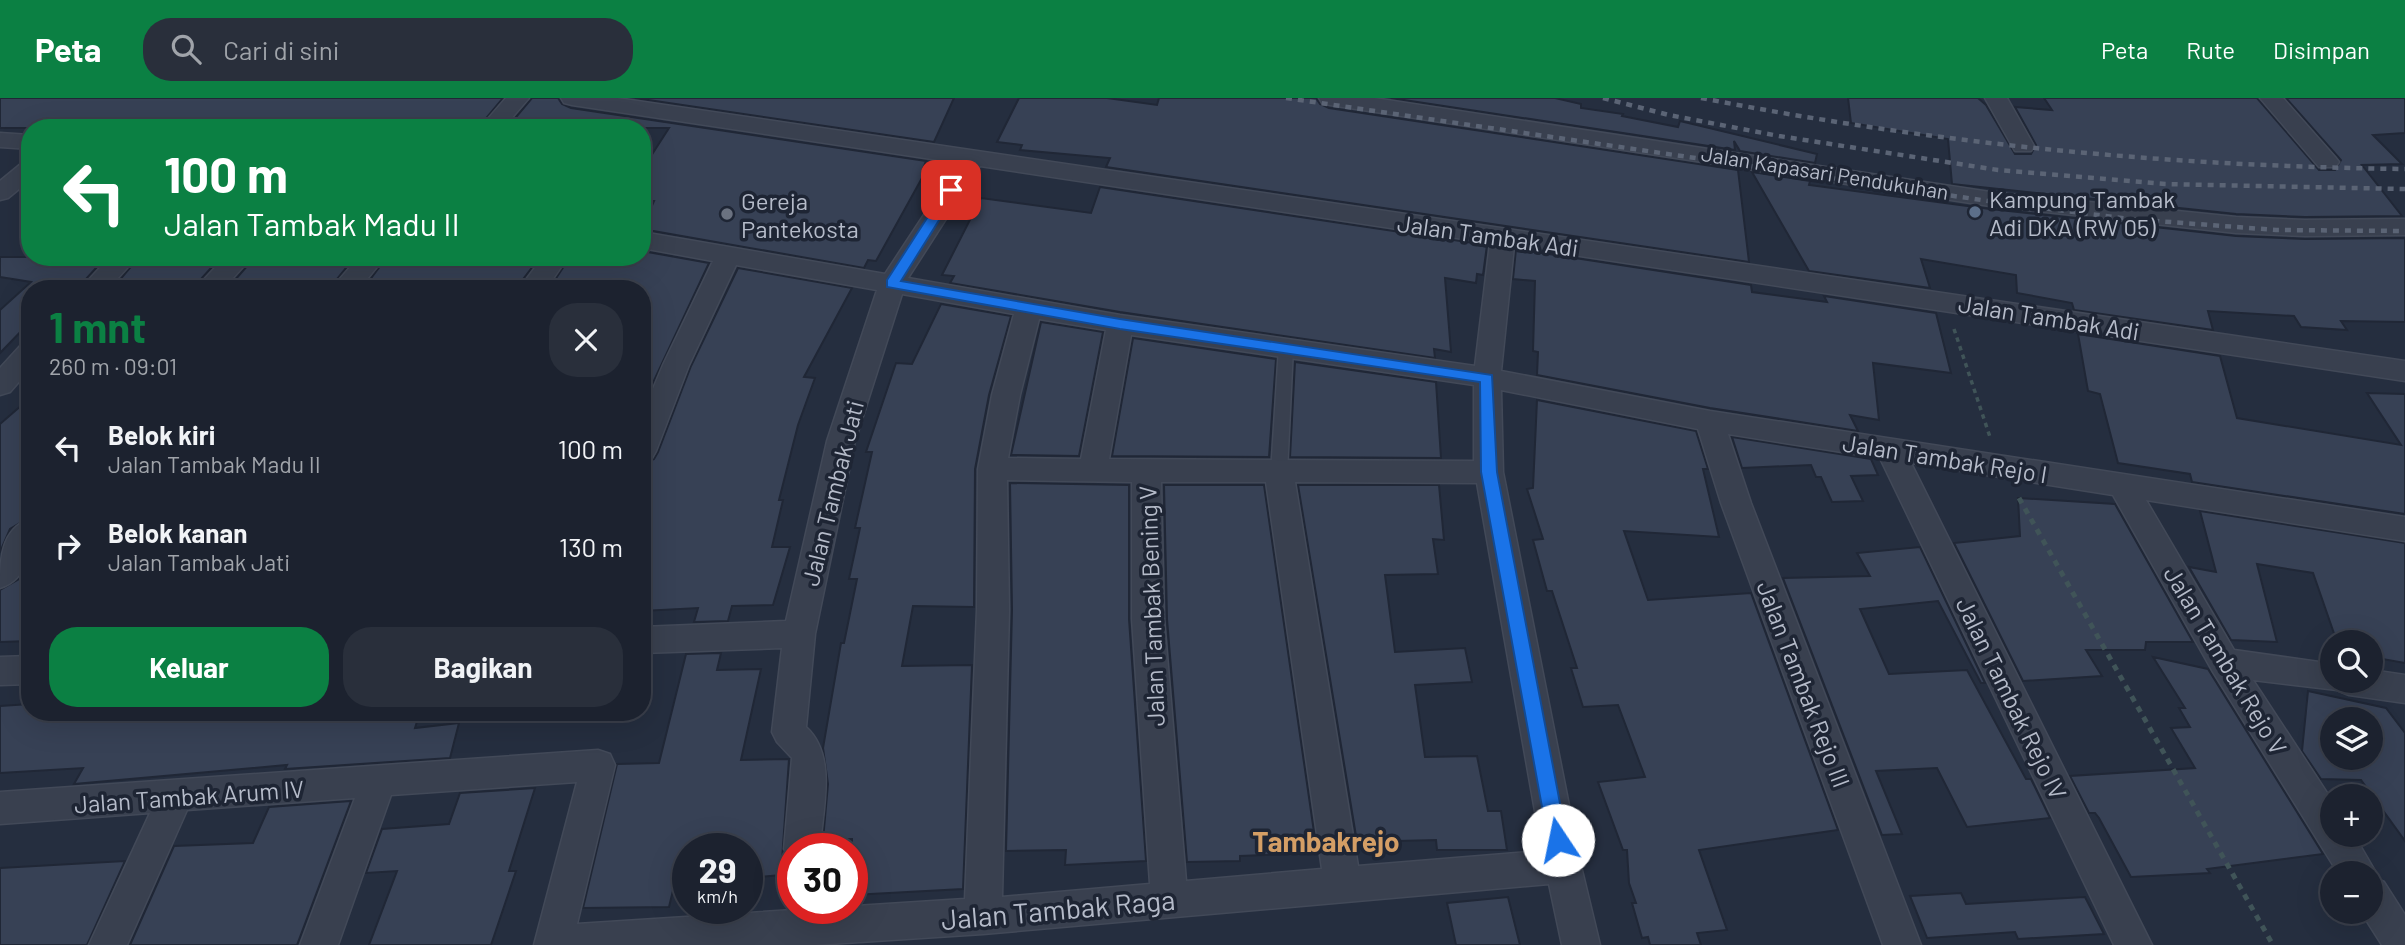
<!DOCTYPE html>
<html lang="id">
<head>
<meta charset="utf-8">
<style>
  :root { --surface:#1c222f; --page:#292f3b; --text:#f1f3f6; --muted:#a0a4aa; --line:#3a3f4b; --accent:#0b8043 }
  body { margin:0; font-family:Barlow,sans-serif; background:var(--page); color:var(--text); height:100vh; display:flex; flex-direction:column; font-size:26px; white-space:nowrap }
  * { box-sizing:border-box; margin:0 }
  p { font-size:23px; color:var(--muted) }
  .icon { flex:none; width:38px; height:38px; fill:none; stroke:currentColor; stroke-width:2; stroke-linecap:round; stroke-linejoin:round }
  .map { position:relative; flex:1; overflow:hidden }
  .panel { position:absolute; left:21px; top:182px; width:630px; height:441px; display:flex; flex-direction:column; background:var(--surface); border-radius:28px; box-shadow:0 7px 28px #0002,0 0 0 2px var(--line) }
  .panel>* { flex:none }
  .top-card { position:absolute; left:21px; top:21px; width:630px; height:147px; border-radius:28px; box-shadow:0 7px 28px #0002,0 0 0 2px var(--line); background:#0b8043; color:#fff; overflow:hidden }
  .controls { position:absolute; left:2320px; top:532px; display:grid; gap:14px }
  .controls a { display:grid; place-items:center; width:63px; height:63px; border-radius:50%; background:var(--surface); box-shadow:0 7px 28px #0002,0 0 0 2px var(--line); font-size:35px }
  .speed { position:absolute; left:672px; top:735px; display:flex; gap:14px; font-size:35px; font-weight:700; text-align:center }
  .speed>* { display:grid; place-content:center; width:91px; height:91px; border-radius:50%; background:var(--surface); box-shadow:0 7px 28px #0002,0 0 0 2px var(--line); line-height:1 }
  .speed small { font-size:18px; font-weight:400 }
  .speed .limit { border:10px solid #d22; background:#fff; color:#111 }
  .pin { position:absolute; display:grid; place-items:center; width:60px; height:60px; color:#fff; margin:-30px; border-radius:14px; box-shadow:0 4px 10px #0006 }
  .me { position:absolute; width:77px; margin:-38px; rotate:349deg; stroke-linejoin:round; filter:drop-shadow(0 0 5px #0008) }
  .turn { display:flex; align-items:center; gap:24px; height:147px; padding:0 28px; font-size:32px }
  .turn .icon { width:91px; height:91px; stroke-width:2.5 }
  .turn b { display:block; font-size:49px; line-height:60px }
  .round { display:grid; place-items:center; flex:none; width:74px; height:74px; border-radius:28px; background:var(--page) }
  .head { display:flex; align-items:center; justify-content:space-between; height:119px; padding:0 28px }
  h1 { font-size:42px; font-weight:700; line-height:52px; color:var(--accent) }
  .action { display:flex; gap:14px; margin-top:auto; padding:14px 28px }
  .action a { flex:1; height:80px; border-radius:28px; background:var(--accent); color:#fff; font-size:28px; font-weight:700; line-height:80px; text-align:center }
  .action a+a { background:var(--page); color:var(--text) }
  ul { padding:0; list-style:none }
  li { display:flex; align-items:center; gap:21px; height:98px; padding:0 28px }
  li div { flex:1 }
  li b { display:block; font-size:26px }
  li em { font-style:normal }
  header { display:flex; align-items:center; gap:42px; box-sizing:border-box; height:98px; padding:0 35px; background:var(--accent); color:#fff }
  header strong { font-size:33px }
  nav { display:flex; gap:38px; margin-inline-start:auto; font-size:24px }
  .search { width:490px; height:63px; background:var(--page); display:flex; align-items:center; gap:18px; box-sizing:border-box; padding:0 24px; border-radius:28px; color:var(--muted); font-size:26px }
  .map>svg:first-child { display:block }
  .building { fill:#374155; stroke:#202736; stroke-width:2; fill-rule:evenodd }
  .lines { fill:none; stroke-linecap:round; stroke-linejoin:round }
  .service-casing { stroke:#424958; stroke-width:3 }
  .minor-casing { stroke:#424958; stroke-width:3 }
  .path-far1 { stroke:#405458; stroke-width:3.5; stroke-dasharray:4.5 4.5; stroke-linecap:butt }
  .path { stroke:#405458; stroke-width:5; stroke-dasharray:6 6; stroke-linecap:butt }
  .service { fill:#39404f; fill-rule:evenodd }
  .minor { fill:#39404f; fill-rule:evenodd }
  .rail { stroke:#5b6475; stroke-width:4.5; stroke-dasharray:6 6; stroke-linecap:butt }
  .route { fill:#1a73e8; stroke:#114b97; stroke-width:2 }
  .service-dot { fill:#5c6f8a; stroke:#1e2534; stroke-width:2.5 }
  .worship-dot { fill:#6b7280; stroke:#1e2534; stroke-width:2.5 }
  .labels { text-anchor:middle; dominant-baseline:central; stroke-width:7; stroke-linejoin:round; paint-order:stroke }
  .far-street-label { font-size:21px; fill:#b5bbc9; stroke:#1e2534 }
  .poi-label { font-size:24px; fill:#b5bbc9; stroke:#1e2534; text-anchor:start }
  .street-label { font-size:24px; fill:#b5bbc9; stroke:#1e2534 }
  .quarter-label { font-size:28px; font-weight:bold; fill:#d49e65; stroke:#1e2534 }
  .near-street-label { font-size:28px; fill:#b5bbc9; stroke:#1e2534 }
</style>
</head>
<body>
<header>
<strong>Peta</strong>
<div class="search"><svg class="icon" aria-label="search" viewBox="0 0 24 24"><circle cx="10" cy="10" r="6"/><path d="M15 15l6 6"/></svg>Cari di sini</div>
<nav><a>Peta</a><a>Rute</a><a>Disimpan</a></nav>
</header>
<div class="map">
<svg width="2405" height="847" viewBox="0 0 2405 847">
  <rect width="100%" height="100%" fill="#252e3f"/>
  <path class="building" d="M 0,0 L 503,0 L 478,30 L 0,30 Z
    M 532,0 L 558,0 L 562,6 L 571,10 L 926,63 L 923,71 L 927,71 L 876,163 L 868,162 L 864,170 L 642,131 L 654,103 L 642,103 L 642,72 L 669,30 L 507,30 Z
    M 635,0 L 954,0 L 934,44 Z
    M 1019,0 L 1107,0 L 1157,7 L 1159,0 L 1316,0 L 1320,6 L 1329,10 L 1738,72 L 1749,164 L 1106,69 L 1110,60 L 1020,52 L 1022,47 L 997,44 Z
    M 1391,0 L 1555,0 L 1581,6 L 1581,10 L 1623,16 L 1622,18 L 1678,29 L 1680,23 L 1817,56 L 1815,65 L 1740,53 L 1734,43 L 1735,52 Z
    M 1848,0 L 1978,0 L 1986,7 L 2015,56 L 2031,56 L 2036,47 L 2015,9 L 2052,12 L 2044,0 L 2257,0 L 2319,72 L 2335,72 L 2341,62 L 2286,0 L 2405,0 L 2405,35 L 2373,37 L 2402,66 L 2362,67 L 2402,118 L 2305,119 L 2236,116 L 1952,86 L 1948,41 L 1851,25 Z
    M 1752,74 L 1810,83 L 1809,87 L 1990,111 L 2236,138 L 2305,141 L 2405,140 L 2405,224 L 2341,223 L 2347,232 L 2301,229 L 2294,218 L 2208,213 L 2213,232 L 2074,212 L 2072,205 L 2017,195 L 2016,177 L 1921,161 L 1930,190 L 1809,173 Z
    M 1100,89 L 1487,147 L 1483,177 L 1477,176 L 1476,185 L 1445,180 L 1451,254 L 1434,251 L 1435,260 L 1120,214 L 950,185 L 954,178 L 942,177 L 981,100 L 1091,115 Z
    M 1516,151 L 1751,187 L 1752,194 L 1827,204 L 1824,198 L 1936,215 L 1951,275 L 1873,265 L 1879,322 L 1850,317 L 1858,333 L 1710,310 L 1537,277 L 1538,254 L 1533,253 L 1535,183 L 1513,181 Z
    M 642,153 L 709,165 L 651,289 L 642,288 L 642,191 L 549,191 L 570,159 L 642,159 Z
    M 0,159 L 106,159 L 77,191 L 30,191 L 30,224 L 0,255 L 0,212 L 31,184 L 0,179 Z
    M 139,159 L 221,159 L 192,191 L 112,191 Z
    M 255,159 L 355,159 L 329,191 L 227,191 Z
    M 387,159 L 540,159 L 517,189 L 412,185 L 407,191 L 363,191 Z
    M 738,170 L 852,190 L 804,279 L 815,280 L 798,327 L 779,402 L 783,402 L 772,449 L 790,449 L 773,507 L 732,508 L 728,523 L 694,524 L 698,510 L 642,513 L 642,384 L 648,364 L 654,361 L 658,354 L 691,268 Z
    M 941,206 L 1011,218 L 989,297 L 975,371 L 974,509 L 913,508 L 902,568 L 972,567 L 963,791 L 852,797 L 852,741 L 823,742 L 828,686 L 823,650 L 841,545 L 844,545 L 857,481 L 849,481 L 860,430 L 855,430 L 872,354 L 866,354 L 896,265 L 912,266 Z
    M 1041,224 L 1103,234 L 1079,358 L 1011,357 Z
    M 2078,236 L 2220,258 L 2237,320 L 2401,347 L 2367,295 L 2405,296 L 2405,416 L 2192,384 L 2190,376 L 2118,365 L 2100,296 L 2088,293 Z
    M 1133,240 L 1276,261 L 1269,359 L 1112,358 Z
    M 1295,264 L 1436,284 L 1441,360 L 1290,359 Z
    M 30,300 L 30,419 L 10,431 L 0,454 L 0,326 Z
    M 1537,302 L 1696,333 L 1708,371 L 1703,371 L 1719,439 L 1624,433 L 1648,502 L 1751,495 L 1838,732 L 1699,752 L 1727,832 L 1697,835 L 1701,847 L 1650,847 L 1648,839 L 1642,840 L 1632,805 L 1636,805 L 1629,785 L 1627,752 L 1623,752 L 1598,684 L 1645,679 L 1618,607 L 1583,609 L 1571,570 L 1577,570 L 1552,493 L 1547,493 L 1533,442 L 1543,441 L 1527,391 L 1533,390 Z
    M 1732,339 L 1871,361 L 1878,377 L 1851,378 L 1863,403 L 1832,404 L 1821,379 L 1816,379 L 1811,367 L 1742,370 Z
    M 1010,385 L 1129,387 L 1129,521 L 1146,763 L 1065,767 L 1066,752 L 1006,753 L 1012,512 Z
    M 1164,387 L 1264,387 L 1317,755 L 1240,758 L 1240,763 L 1187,764 L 1167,521 Z
    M 1298,387 L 1439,387 L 1444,442 L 1433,441 L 1438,476 L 1385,477 L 1395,554 L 1465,550 L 1472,584 L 1415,587 L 1425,659 L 1477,658 L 1488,713 L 1501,713 L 1507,752 L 1437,752 L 1436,742 L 1357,744 Z
    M 2018,400 L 2115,406 L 2193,544 L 2146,544 L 2145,552 L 2086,552 L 2102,578 L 2023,583 L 1954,445 L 2020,438 Z
    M 2200,413 L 2405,445 L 2405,565 L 2371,559 L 2371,544 L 2337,544 L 2313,475 L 2257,466 L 2277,544 L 2231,542 L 2189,469 L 2216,474 Z
    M 1920,449 L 1985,585 L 1981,585 L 1938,503 L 1860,511 L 1889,576 L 1967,572 L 2026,681 L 2031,681 L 2050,720 L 1967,729 L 1937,670 L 1876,673 L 1902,736 L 1882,737 L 1783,480 L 1870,478 L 1857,455 Z
    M 30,460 L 30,543 L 0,544 L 0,492 L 19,481 Z
    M 721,555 L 717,572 L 761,571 L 741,662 L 789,661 L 781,777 L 747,780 L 747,751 L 683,751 L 669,809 L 583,810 L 617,666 L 659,665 L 686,556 Z
    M 2153,559 L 2208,571 L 2323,756 L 2207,771 L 2210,775 L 2131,779 L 2099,720 L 2095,715 L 2089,715 L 2070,678 L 2195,670 L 2171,630 L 2190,629 L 2179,610 L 2185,610 Z
    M 2308,593 L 2386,610 L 2405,635 L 2405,743 L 2361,682 L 2321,681 L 2302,653 ZM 2333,621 L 2371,621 L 2371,660 L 2333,660 Z
    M 30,606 L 30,614 L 420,614 L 415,630 L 459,625 L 450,660 L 285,671 L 287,667 L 74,686 L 83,670 L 0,675 L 0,608 Z
    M 535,690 L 509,773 L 516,773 L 491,847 L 369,847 L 397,773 L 366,775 L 382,731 L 449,726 L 460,695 Z
    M 351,703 L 297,847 L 130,847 L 174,748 L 253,745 L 269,709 Z
    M 125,763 L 87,847 L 0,847 L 0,770 Z
    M 1961,795 L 1966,806 L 2085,799 L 2104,836 L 2018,841 L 2015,834 L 1927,840 L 1910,798 Z
    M 1508,799 L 1520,847 L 1456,847 L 1447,805 Z"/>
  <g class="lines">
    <g class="service-casing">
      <path id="service" d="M 1286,244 L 1293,249 L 1287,375 L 1279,381 L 1271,375 L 1279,249 Z"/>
    </g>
    <g class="minor-casing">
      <path id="minor" d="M 506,0 L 529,0 L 503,30 L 480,30 Z
        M 561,0 L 617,0 L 2405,263 L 2405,283 L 1514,148 L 1501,273 L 1710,313 L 2405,419 L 2405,443 L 2146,402 L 2234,552 L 2333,566 L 2333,583 L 2371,583 L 2371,572 L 2405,577 L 2405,605 L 2349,597 L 2337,592 L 2253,582 L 2333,704 L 2333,737 L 2354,737 L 2376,775 L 2374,780 L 2384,784 L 2405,817 L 2405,847 L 2382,847 L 2361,814 L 2371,814 L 2371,775 L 2338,775 L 2213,574 L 2113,397 L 1911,365 L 2152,847 L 2114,847 L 1880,360 L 1728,336 L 1751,405 L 1921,847 L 1883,847 L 1721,405 L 1698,331 L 1501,292 L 1503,374 L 1581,768 L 1600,847 L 1562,847 L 1549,786 L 983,836 L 814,847 L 534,847 L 577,684 L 391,697 L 338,847 L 300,847 L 355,700 L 187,712 L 127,847 L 89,847 L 150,715 L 0,726 L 0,694 L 598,652 L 610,656 L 615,667 L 577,826 L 965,801 L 977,512 L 978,371 L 992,297 L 1014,216 L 902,196 L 855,343 L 815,536 L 806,629 C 838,658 822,712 820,751 L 793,751 L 793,764 L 784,751 L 792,660 L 777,644 L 772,634 L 782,550 L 642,555 L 642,529 L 786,523 L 827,343 L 877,192 L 736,167 L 689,267 L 656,353 L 652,360 L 642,364 L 642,317 L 663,267 L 713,163 L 642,150 L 642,134 L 885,176 L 958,65 L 572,7 L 564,5 ZM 980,68 L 1490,145 L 1475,268 L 1120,217 L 908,180 ZM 1039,221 L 1106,232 L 1081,361 L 1008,360 L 1020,297 ZM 1131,237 L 1474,287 L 1474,363 L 1109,361 ZM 1007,382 L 1132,384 L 1132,521 L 1150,786 L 1002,799 L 1009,512 ZM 1161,384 L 1266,384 L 1322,771 L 1186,783 L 1164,521 ZM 1295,384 L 1477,385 L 1542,753 L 1358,768 Z
        M 1319,0 L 1374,0 L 1990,94 L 2236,119 L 2305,122 L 2405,121 L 2405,137 L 2305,138 L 2236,135 L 1990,108 L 1330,7 L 1322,5 Z
        M 1985,0 L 2007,0 L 2034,48 L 2031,53 L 2015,53 Z
        M 2260,0 L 2283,0 L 2335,59 L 2339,64 L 2335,69 L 2319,69 Z
        M 0,35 L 30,37 L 30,51 L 0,49 Z
        M 30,63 L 30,82 L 8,100 L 0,102 L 0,83 L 22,65 Z
        M 110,159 L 137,159 L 108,191 L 80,191 Z
        M 225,159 L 252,159 L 223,191 L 195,191 Z
        M 359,159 L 385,159 L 359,191 L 331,191 Z
        M 543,159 L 568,159 L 546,191 L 519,191 Z
        M 30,245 L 30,271 L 10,294 L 0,297 L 0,270 L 21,247 Z
        M 30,421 C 30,448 31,480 0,490 C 0,464 0,431 30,421 Z
        M 30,558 L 30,586 L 0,587 L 0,559 Z"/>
    </g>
    <path class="path-far1" d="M 1954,231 L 1990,339"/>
    <path class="path" d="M 2019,400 L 2273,847"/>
    <use href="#service" class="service"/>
    <use href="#minor" class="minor"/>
    <path class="rail" d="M 1286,0 L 1995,104 L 2130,121 L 2276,132 L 2405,133
      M 1603,0 L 1669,17 L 1779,38 L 1998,72 L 2165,86 L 2405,91
      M 1701,0 C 1938,46 2163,68 2405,71"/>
  </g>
  <path class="route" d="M 951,88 L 958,92 L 901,183 L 1120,221 L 1492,277 L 1497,374 L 1567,742 L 1565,748 L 1558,750 L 1551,748 L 1548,742 L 1481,374 L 1480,284 L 1120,231 L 887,189 L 887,182 L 947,89 Z"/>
  <circle class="service-dot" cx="1975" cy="114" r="7"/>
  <circle class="worship-dot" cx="727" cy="116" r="7"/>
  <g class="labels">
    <g class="far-street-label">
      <text transform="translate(1825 74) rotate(9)">Jalan Kapasari Pendukuhan</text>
    </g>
    <g class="poi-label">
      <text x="1989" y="100">Kampung Tambak<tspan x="1989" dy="28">Adi DKA (RW 05)</tspan></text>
      <text x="741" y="102">Gereja<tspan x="741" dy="28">Pantekosta</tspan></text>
    </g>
    <g class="street-label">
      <text transform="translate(1488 137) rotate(8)">Jalan Tambak Adi</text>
      <text transform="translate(2049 219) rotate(9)">Jalan Tambak Adi</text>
      <text transform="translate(1945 360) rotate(9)">Jalan Tambak Rejo I</text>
      <text transform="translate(832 395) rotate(-76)">Jalan Tambak Jati</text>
      <text transform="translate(1151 508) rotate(-92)">Jalan Tambak Bening V</text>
      <text transform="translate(2226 562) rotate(59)">Jalan Tambak Rejo V</text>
      <text transform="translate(1804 586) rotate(69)">Jalan Tambak Rejo III</text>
      <text transform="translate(2012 600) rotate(64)">Jalan Tambak Rejo IV</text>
      <text transform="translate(189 698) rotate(-4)">Jalan Tambak Arum IV</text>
    </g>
    <g class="quarter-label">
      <text x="1326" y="743">Tambakrejo</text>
    </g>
    <g class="near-street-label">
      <text transform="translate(1058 811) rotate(-5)">Jalan Tambak Raga</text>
    </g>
  </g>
</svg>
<div class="controls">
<a><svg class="icon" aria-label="search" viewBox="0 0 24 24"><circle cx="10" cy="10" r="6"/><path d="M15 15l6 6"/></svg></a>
<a><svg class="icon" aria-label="layers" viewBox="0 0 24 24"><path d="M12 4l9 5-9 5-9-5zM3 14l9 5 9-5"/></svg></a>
<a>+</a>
<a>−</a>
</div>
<div class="speed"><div>29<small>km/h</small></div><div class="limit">30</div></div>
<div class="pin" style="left:951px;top:92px;background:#d93025"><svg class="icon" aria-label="arrive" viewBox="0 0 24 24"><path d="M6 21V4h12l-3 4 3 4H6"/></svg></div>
<svg class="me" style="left:1558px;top:742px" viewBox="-20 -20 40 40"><circle r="19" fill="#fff"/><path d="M0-13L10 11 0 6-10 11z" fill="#1a73e8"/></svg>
<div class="top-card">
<div class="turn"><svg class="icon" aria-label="left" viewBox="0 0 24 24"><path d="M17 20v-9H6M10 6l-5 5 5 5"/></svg><div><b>100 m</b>Jalan Tambak Madu II</div></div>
</div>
<section class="panel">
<div class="head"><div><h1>1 mnt</h1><p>260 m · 09:01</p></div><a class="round"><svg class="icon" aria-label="close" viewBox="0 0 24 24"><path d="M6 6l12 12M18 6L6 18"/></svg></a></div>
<ul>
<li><svg class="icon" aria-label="left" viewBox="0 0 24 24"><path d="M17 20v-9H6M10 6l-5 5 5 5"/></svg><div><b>Belok kiri</b><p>Jalan Tambak Madu II</p></div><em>100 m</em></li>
<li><svg class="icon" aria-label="right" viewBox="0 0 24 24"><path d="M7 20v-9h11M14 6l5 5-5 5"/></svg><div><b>Belok kanan</b><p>Jalan Tambak Jati</p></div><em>130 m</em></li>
</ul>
<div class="action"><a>Keluar</a><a>Bagikan</a></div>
</section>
</div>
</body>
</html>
